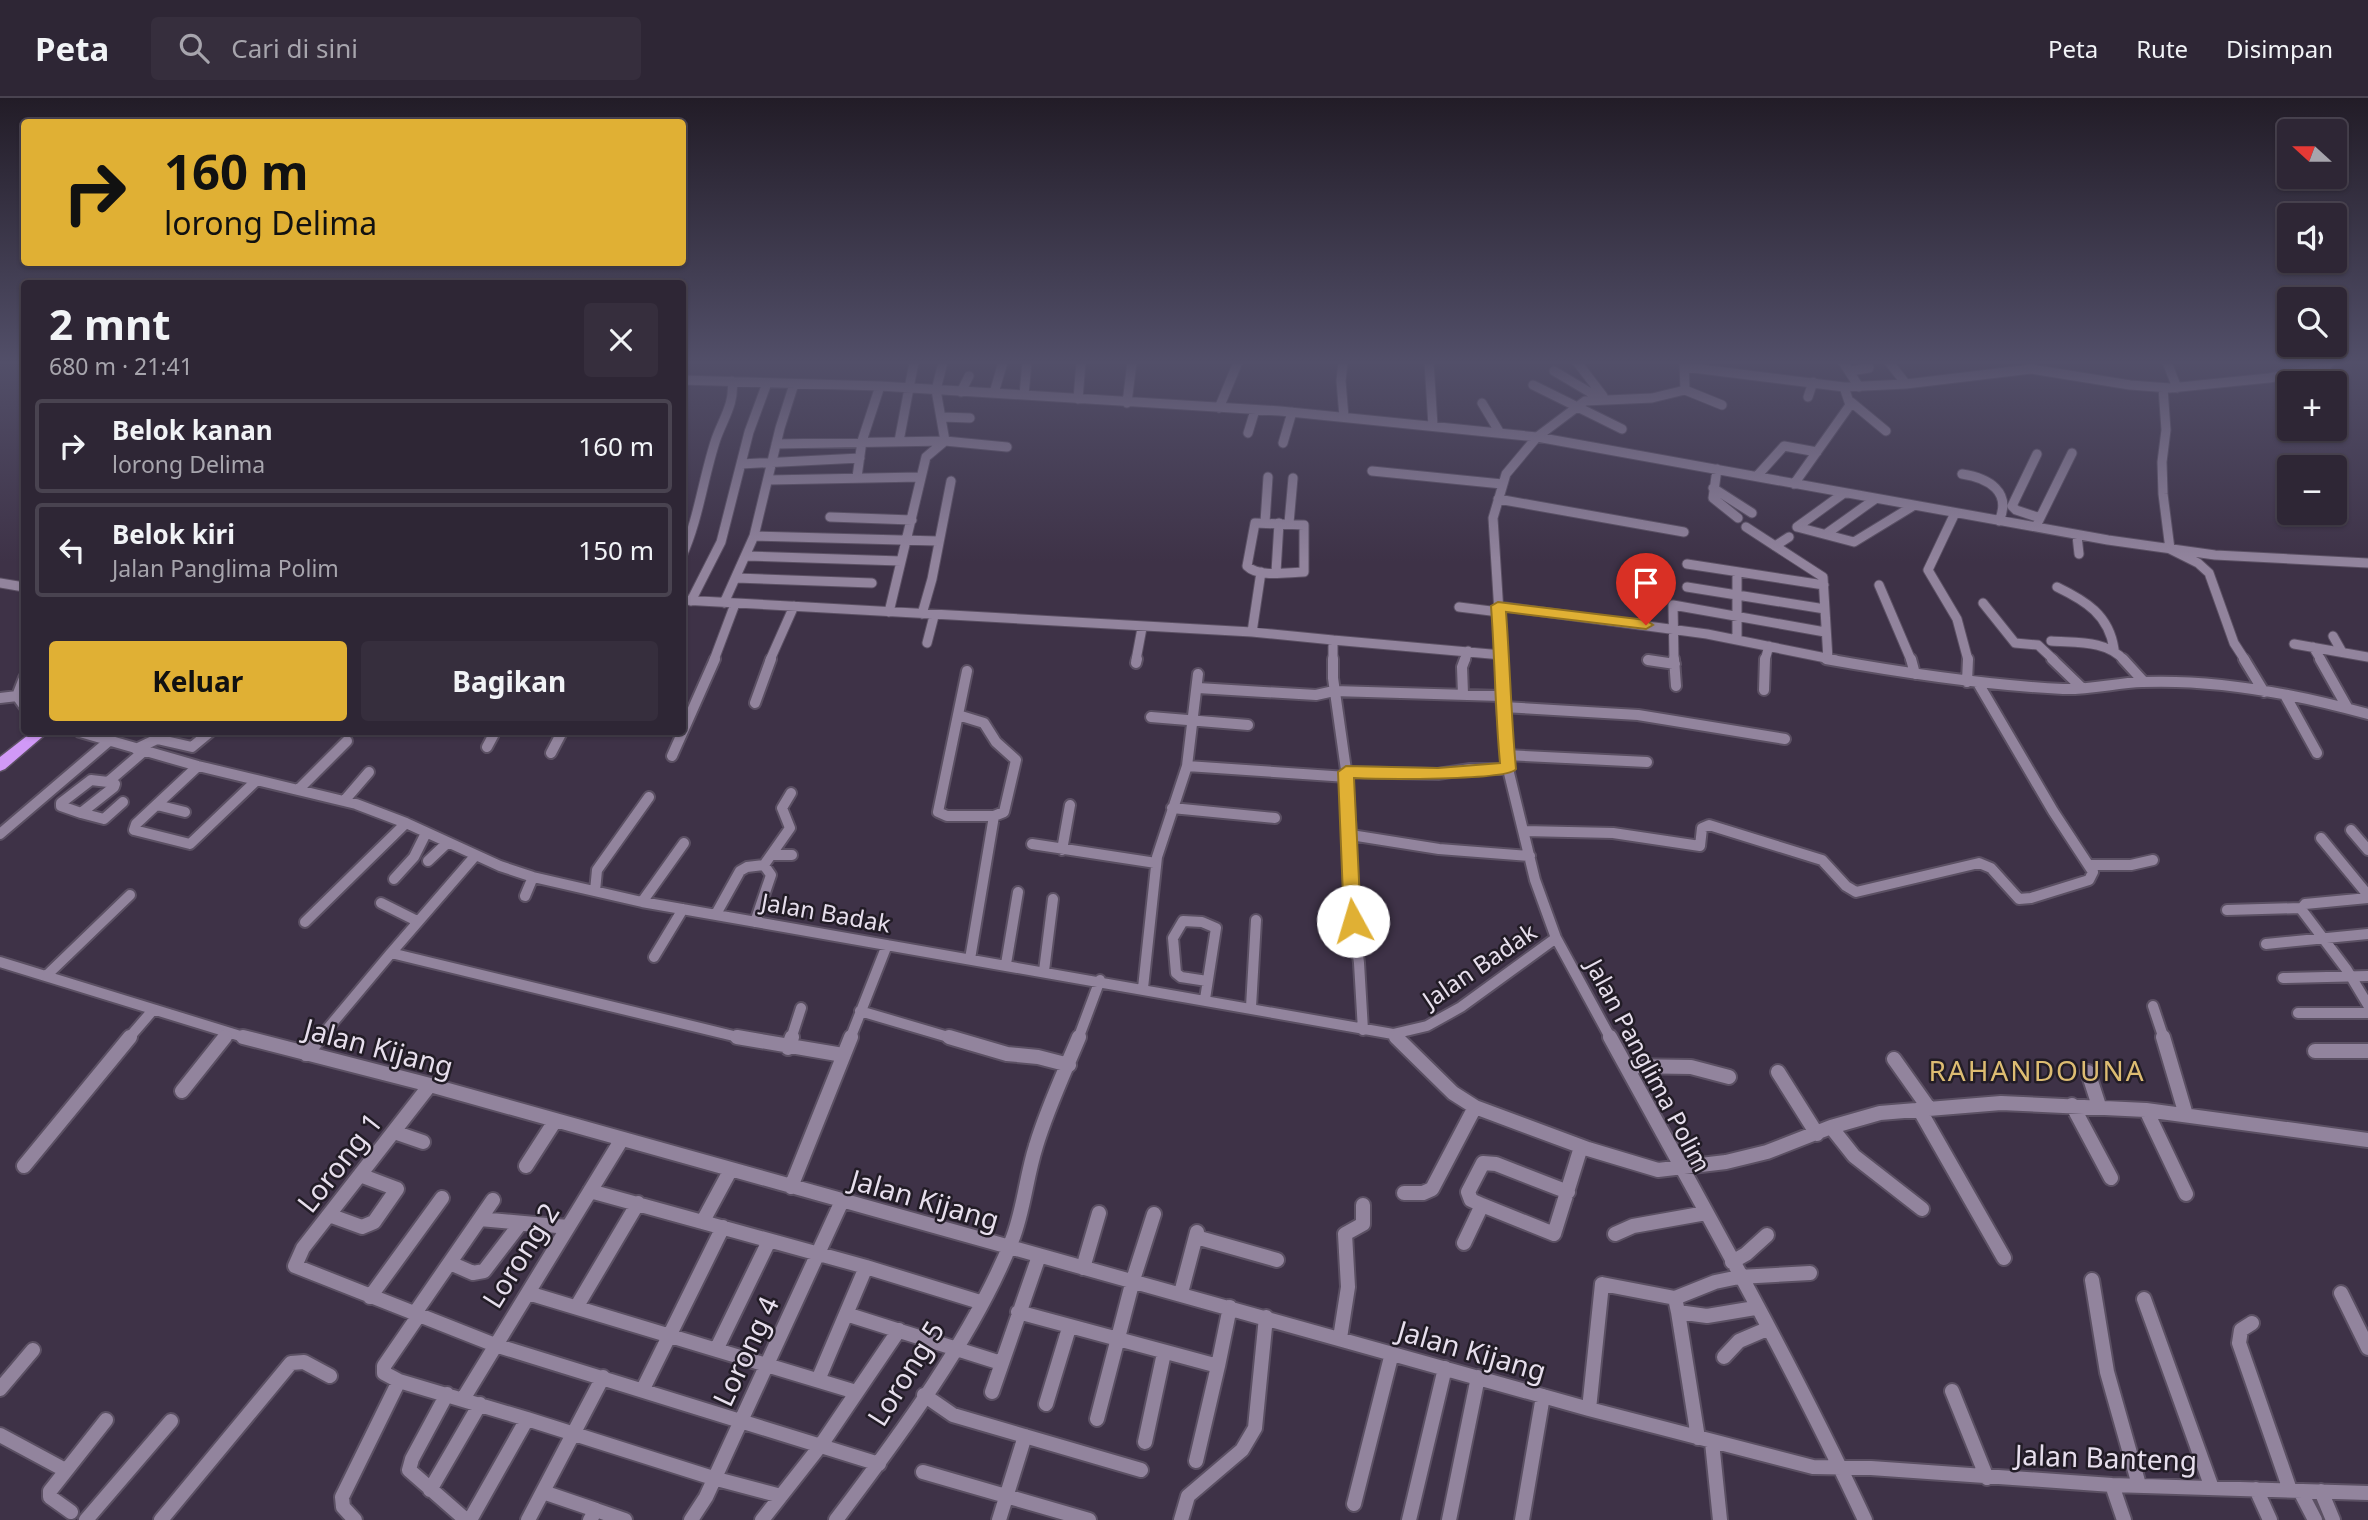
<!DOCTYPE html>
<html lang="id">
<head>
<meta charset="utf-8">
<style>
  :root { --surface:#2e2635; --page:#362e3d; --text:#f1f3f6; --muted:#a7a5ad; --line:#494350; --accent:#e0b034 }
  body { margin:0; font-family:"Noto Sans",sans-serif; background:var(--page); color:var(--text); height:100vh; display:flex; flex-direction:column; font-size:26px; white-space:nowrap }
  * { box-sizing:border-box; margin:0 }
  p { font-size:23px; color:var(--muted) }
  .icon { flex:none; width:38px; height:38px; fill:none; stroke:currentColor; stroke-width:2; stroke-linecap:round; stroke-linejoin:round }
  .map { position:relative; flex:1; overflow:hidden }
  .drawer { position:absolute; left:21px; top:182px; width:665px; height:455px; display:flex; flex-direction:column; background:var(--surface); border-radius:7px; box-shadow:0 2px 5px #0004,0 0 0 2px var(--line) }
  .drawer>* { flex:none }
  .banner { position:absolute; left:21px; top:21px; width:665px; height:147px; border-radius:7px; box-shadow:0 2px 5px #0004,0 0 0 2px var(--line); background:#e0b034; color:#111; overflow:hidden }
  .needle { width:46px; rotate:291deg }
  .fabs { position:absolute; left:2277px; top:21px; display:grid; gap:14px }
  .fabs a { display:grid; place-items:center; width:70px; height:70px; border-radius:7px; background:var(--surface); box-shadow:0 2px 5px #0004,0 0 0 2px var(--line); font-size:35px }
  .pin { position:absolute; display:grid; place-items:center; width:60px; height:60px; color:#fff; margin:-72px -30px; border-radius:50% 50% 50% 0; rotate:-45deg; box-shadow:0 0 7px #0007 }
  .pin .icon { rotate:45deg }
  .me { position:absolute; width:77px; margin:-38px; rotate:354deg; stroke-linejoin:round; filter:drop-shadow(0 0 5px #0008) }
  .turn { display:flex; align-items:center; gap:24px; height:147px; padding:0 28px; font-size:32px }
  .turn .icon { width:91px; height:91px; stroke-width:2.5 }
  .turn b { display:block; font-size:49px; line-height:60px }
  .round { display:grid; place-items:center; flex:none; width:74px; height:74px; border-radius:7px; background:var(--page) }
  .headline { display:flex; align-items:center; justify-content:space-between; height:119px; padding:0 28px }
  h1 { font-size:42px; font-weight:700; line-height:52px }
  .button { display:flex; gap:14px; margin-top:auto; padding:14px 28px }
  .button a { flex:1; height:80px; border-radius:7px; background:var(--accent); color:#111; font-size:28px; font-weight:700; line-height:80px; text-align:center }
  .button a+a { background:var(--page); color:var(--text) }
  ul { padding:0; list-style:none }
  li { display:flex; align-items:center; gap:21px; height:94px; margin:0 14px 10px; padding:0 14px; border:4px solid var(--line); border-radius:7px }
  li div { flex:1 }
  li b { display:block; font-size:26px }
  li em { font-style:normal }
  header { display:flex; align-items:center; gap:42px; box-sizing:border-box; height:98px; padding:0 35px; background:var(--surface); border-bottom:2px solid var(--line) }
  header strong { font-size:33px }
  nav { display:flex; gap:38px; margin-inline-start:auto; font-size:24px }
  .search { width:490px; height:63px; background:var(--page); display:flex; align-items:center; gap:18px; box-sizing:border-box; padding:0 24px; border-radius:7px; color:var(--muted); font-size:26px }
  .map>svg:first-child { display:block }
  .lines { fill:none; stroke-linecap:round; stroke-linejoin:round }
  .minor-far2-casing { stroke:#5b5063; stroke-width:11 }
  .minor-far1-casing { stroke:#5b5063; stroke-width:14 }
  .minor-casing { stroke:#5b5063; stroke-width:18 }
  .highway-casing { stroke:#5b5063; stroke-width:3 }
  .minor-far2 { stroke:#92849d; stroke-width:9 }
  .minor-far1 { stroke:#92849d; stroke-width:10 }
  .minor { stroke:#92849d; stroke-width:14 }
  .highway { fill:#d199f7; fill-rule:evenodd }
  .route { fill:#e0b034; stroke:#927222; stroke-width:2 }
  .labels { text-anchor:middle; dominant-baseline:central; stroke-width:5; stroke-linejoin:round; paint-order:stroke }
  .street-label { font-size:24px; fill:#e7dfed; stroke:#221c26 }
  .near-street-label { font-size:28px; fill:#e7dfed; stroke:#221c26 }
  .quarter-label { font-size:28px; letter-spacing:2px; fill:#ddbc72; stroke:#221c26 }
</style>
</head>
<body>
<header>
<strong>Peta</strong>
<div class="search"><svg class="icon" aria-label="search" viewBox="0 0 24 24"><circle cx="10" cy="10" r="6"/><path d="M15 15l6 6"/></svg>Cari di sini</div>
<nav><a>Peta</a><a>Rute</a><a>Disimpan</a></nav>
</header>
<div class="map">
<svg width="2368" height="1422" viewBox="0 0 2368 1422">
  <rect width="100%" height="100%" fill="#3e3247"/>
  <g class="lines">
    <g class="minor-far2-casing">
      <path id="minor-far2" d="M 1343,264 L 1341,283 L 1344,319
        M 1429,264 L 1433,328
        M 1577,264 L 1603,298
        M 1843,264 L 1859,289
        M 2167,264 L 2177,290
        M 1685,269 L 1844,289 L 1850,307 L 1794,386
        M 1554,273 L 1601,301
        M 1850,273 L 1869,270
        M 682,282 L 880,288 L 1280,313 L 1537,339 L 2108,442 L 2215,457 L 2368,465
        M 1906,286 L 2031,271 L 2130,287 L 2170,290 L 2269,280 L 2326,269 L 2330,264
        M 1533,287 L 1622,331
        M 1844,289 L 1906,286 L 1889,264
        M 2163,290 L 2166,332 L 2162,364 L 2163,396 L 2170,451 L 2198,465 L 2209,475 L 2234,545 L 2245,562
        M 1685,292 L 1722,307
        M 961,294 L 969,278
        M 994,295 L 1003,264
        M 1024,297 L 1027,264
        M 1808,299 L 1813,284
        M 1078,301 L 1081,264
        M 1851,304 L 1886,333
        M 1127,305 L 1132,264
        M 1482,305 L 1500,335
        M 1219,310 L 1238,264
        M 942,319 L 970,320
        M 1248,335 L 1255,312
        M 899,343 L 914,264
        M 1283,345 L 1292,314
        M 776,346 L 945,343 L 936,292 L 943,264
        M 2037,356 L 2012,408 L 2016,412 L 2040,420
        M 741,366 L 860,360
        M 1717,371 L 1713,400 L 1738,420
        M 1372,373 L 1502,386
        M 1962,376 C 1989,380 2012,394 1999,423
        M 1757,378 L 1784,348 L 1817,354
        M 857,379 L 862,343 L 880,288
        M 768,382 L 920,379
        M 1713,390 L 1752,415
        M 1498,401 L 1684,434
        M 1955,415 L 1928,472 L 1957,521 L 1968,562
        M 830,419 L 912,422
        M 1265,424 L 1268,379
        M 2038,424 L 2072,355
        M 1255,425 L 1304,427 L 1304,474 C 1288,474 1259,480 1247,468 Z
        M 1289,425 L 1293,380
        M 1746,429 L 1823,479 L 1828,561
        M 1797,429 L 1854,444 L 1913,408
        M 1797,429 L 1844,395
        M 1826,436 L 1875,401
        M 754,438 L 938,443
        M 2077,438 L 2079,456
        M 1775,448 L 1789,439
        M 682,458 C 699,420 703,380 716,341 C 723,321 735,305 732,283
        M 746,458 L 901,463
        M 1687,466 L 1824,487
        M 1276,474 L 1279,425
        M 1737,474 L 1737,541
        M 736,480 L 872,485
        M 0,485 L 24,489
        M 1879,487 L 1911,562
        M 1687,489 L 1825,511
        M 2057,489 C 2086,503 2109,517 2114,551
        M 682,502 L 1252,534 L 1333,542 L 1333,562
        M 691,503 L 721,444 L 749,334 L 767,285
        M 724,505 L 754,438 L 780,330 L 794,286
        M 1983,505 L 2015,545 L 2038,547 L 2054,562
        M 1498,508 L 1707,536 L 1836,562
        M 1459,509 L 1499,514
        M 889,514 L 926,359 L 945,343 L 1007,349
        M 922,516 L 932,481 L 951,383
        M 1252,534 L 1261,474
        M 2333,538 L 2342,554
        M 1333,542 L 1502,557
        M 2051,543 C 2077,545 2106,542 2124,562
        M 927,545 L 934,518
        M 2294,546 L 2368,559
        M 2313,549 L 2321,562
        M 714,562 L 735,506
        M 770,562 L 794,508
        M 1136,562 L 1142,530
        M 1465,562 L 1468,553
        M 1502,562 L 1493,420 L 1506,376 L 1537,339 L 1585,303 L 1652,300 L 1685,292 L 1684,264
        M 1674,562 L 1673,507 L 1825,534
        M 1765,562 L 1769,548"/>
    </g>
    <g class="minor-far1-casing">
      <path id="minor-far1" d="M 1333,561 L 1333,580 L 1347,679 L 1351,737 L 1349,789 L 1359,865 L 1363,932
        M 1502,561 L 1501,598 L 1508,671 L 1535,782 L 1556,840 L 1611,941
        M 1674,561 L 1676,588
        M 1826,561 C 1904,575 1983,587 2063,591 C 2089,592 2116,585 2142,584 C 2218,581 2296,596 2368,616
        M 1911,561 L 1915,576
        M 2052,561 L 2082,590
        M 2123,561 L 2144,584
        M 2244,561 L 2264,594
        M 2320,561 L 2347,609
        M 1648,562 L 1675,566
        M 1136,565 L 1137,561
        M 967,573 L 938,714 L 947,718 L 994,718
        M 24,580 L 17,598 L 24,608
        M 1967,584 L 1968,561
        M 1198,590 L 1316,597 L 1334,593 L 1501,598
        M 1764,592 L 1765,561
        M 1463,596 L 1462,569 L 1465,561
        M 2285,597 L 2317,655
        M 0,600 L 17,598
        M 755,605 L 771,561
        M 1503,609 L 1638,617 L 1785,641
        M 958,617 L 984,625 L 996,644 L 1016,662 L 1004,714 L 994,718 L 970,861
        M 1151,619 L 1248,627
        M 80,634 L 198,668 L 356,706 L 406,725 L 500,768 L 533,779 L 642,804 L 1393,936 L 1427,928 L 1461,909 L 1556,840
        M 487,649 L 495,634
        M 136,651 L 157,641 L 192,649 L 210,634
        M 551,655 L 562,634
        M 1506,657 L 1647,664
        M 672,658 L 715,561
        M 198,668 L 136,726 L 134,732 L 190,746 L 257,682
        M 1187,668 L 1347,679
        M 1346,674 L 1438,676 L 1470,671 L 1508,671
        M 298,692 L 347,643
        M 344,703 L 369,674
        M 123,704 L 104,721 L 81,715 L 114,689 L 115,686 L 108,684 L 144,653
        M 157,707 L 185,714
        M 1172,710 L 1275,720
        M 81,715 L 61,708 L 61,705 L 91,682 L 108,684
        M 2351,732 L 2368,752
        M 1523,733 L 1613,735 L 1700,748 L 1702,730 L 1709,727 L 1822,762 L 1846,788 L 1856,794 L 1979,765 L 1991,770 L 2019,801 L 2031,800 L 2089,782 L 2093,774 L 2053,713 L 1978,585
        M 0,736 L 109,643
        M 1351,737 L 1439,751 L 1530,758
        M 2321,740 L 2368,797
        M 1032,746 L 1156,765
        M 1062,752 L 1070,707
        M 772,757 L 792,757
        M 475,758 L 391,855 L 746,941
        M 428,763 L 447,745
        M 2089,767 L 2131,767 L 2153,762
        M 394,781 L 414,759 L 426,735
        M 595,793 L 597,772 L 649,699
        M 525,798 L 533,779
        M 2368,800 L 2305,806 L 2301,811 L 2347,872 L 2368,907
        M 642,804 L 684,745
        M 381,805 L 417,823
        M 2227,812 L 2301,810
        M 716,816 L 740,773 L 747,769 L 764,767
        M 305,824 L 406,725
        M 755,824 L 771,777 L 764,767 L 790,730 L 782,710 L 791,695
        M 2266,846 L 2368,836
        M 654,859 L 683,811
        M 0,864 L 250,941
        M 1006,866 L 1018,794
        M 1044,873 L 1053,801
        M 46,878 L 130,797
        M 2283,880 L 2368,878
        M 1143,890 L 1157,759 L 1187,668 L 1198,576
        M 1205,901 L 1216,830 L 1202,824 L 1183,823 L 1173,840 L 1176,875 L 1181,879 L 1207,883
        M 2153,908 L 2164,941
        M 1251,909 L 1256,822
        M 860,913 L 955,941
        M 2298,915 L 2368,915
        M 1393,936 L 1398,941
        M 128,941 L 153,912
        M 224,941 L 228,935
        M 319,941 L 391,855
        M 791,941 L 801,910
        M 850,941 L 887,847
        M 1078,941 L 1100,882"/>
    </g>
    <g class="minor-casing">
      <path id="minor" d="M 243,939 L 430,987 L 1589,1311 L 1813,1369 L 1871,1370 L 2112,1387 L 2368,1395
        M 737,939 L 843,957
        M 949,939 L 1007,956 L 1038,959 L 1069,967
        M 1396,939 L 1453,995 L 1475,1009 L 1588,1051 L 1658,1072 L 1726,1064 L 1767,1054 L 1831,1029 L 1880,1015 L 2001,1005 L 2146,1012 L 2368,1042
        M 1610,939 C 1697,1098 1788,1257 1865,1422
        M 2163,939 L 2186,1017
        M 788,950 L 792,939
        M 2315,953 L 2368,953
        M 306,956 L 320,939
        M 1894,961 L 1928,1009
        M 1626,968 L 1691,969 L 1729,979
        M 1778,974 L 1817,1036
        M 2088,974 L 2099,1008
        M 430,987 L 303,1150 L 295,1168 L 495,1247 L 879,1366
        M 182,993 L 225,939
        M 2072,1007 L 2111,1080
        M 1919,1011 L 2004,1160
        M 2146,1012 L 2186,1096
        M 1831,1029 L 1854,1058 L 1922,1111
        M 394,1034 L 423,1044
        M 24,1068 L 130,939
        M 526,1068 L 555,1023
        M 791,1089 L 851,939
        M 590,1093 L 866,1169 L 818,1282
        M 1404,1095 L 1423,1095 L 1432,1091 L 1475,1009
        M 1482,1107 L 1471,1102 L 1468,1094 L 1483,1065 L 1496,1066 L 1568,1094
        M 329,1117 L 362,1129 L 374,1124 L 397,1091 L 360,1077
        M 480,1121 L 568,1129
        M 703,1123 L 730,1073
        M 1615,1136 L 1633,1128 L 1706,1115
        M 1196,1139 L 1277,1162
        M 1464,1145 L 1482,1107 L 1554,1136 L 1581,1049
        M 1732,1164 L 1746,1156 L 1767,1137
        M 450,1165 L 473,1175 L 484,1173 L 520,1126
        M 866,1169 L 980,1204
        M 1083,1170 L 1099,1115
        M 2092,1182 L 2107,1274 L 2139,1387
        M 528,1195 L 856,1294
        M 1181,1195 L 1197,1134
        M 2341,1195 L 2368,1250
        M 370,1199 L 442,1100
        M 1675,1200 L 1715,1184 L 1739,1179 L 1810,1175
        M 2144,1201 L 2212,1390
        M 577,1208 L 638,1105
        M 1018,1214 L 1218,1268 L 1230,1209
        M 1678,1214 L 1698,1340
        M 415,1215 L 493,1102
        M 846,1216 L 1001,1265
        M 419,1217 L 384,1268 L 384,1275 L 399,1283 L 527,1321
        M 2252,1225 L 2241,1232 L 2239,1245 L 2290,1392
        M 1340,1240 L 1348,1189 L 1345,1136 L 1363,1126 L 1363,1107
        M 717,1250 L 769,1143
        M 1724,1259 L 1739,1243 L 1767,1231
        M 0,1291 L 33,1252
        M 643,1291 L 723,1129
        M 1952,1293 L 1987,1380
        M 992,1294 L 1039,1158
        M 447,1296 L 412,1361 L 409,1372 L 466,1422
        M 924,1297 L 953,1317 L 1141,1372
        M 463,1301 L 622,1041
        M 1046,1306 L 1069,1230
        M 1589,1311 L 1602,1186 L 1675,1200 L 1678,1214 L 1707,1218 L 1755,1210
        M 1097,1321 L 1133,1182 L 1154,1116
        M 0,1337 L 65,1372
        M 1145,1344 L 1164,1255
        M 1712,1344 L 1720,1422
        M 1196,1363 L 1218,1268
        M 923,1374 L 1089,1422
        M 2112,1387 L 2124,1422
        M 2256,1391 L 2270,1422
        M 430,1392 L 480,1306
        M 2300,1393 L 2315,1422
        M 2321,1393 L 2333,1422
        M 543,1394 L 596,1412
        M 1354,1406 L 1392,1255
        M 71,1414 L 50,1399 L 50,1393 L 106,1322
        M 86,1422 L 171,1323
        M 161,1422 L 291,1265 L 304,1264 L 330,1278
        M 355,1422 L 343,1409 L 342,1399 L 399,1283
        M 470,1422 L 527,1321 L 713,1380 L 781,1398
        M 528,1422 L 603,1279
        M 590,1422 L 596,1412 L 625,1422
        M 691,1422 L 706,1399 L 842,1103
        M 762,1422 L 821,1347 L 899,1232
        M 836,1422 C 898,1340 974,1238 1012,1142 C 1024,1112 1026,1079 1036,1048 C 1047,1011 1064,975 1079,939
        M 999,1422 L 1025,1338
        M 1181,1422 L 1188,1398 L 1242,1352 L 1255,1330 L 1266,1219
        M 1409,1422 L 1445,1270
        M 1449,1422 L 1478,1279
        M 1522,1422 L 1543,1298"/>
    </g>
    <g class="highway-casing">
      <path id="highway" d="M 32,634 L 48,634 L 5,671 L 0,673 L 0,659 Z"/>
    </g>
    <use href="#minor-far2" class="minor-far2"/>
    <use href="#minor-far1" class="minor-far1"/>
    <use href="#minor" class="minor"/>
    <use href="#highway" class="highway"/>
  </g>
  <linearGradient id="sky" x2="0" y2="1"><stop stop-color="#221c27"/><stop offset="0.57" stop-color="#524f69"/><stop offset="1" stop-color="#524f69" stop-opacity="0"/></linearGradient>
  <rect width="2368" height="464" fill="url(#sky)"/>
  <path class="route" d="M 1498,504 L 1646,522 L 1653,527 L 1646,531 L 1506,514 C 1510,566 1511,618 1516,671 C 1508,683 1377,681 1354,680 L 1361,823 L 1359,828 L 1347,828 L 1344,823 L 1338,674 L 1346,668 L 1438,670 L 1500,665 C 1495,613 1495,561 1491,508 Z"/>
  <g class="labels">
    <g class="street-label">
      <text transform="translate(826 814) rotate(10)">Jalan Badak</text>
      <text transform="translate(1479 867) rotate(-34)">Jalan Badak</text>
      <text transform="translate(1649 967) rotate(62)">Jalan Panglima Polim</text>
    </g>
    <g class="near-street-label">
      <text transform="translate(379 949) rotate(15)">Jalan Kijang</text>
      <text transform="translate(339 1064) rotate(-52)">Lorong 1</text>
      <text transform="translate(925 1101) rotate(16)">Jalan Kijang</text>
      <text transform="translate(520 1157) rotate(-58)">Lorong 2</text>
      <text transform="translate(1472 1252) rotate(16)">Jalan Kijang</text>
      <text transform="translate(745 1253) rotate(-65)">Lorong 4</text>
      <text transform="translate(905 1275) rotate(-58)">Lorong 5</text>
      <text transform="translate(2106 1359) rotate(2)">Jalan Banteng</text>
    </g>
    <g class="quarter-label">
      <text x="2037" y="972">RAHANDOUNA</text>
    </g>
  </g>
</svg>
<div class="fabs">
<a><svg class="needle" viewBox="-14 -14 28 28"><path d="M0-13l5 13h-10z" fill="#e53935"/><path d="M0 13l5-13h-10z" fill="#a7a5ad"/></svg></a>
<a><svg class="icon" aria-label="sound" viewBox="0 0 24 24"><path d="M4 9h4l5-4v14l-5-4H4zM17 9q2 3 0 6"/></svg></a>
<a><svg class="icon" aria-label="search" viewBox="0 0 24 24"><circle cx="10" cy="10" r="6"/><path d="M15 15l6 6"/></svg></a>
<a>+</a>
<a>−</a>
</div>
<div class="pin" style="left:1646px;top:527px;background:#d93025"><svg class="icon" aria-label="arrive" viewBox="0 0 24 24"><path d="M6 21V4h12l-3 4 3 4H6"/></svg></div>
<svg class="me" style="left:1353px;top:823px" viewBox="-20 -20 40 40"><circle r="19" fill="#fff"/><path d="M0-13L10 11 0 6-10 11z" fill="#e0b034"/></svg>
<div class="banner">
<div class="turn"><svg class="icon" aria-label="right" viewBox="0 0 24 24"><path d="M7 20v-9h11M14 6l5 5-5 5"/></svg><div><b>160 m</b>lorong Delima</div></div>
</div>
<section class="drawer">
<div class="headline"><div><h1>2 mnt</h1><p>680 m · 21:41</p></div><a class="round"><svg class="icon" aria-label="close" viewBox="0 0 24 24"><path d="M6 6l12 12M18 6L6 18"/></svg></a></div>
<ul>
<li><svg class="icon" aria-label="right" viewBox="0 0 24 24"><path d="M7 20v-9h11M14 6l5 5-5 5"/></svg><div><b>Belok kanan</b><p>lorong Delima</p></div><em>160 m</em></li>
<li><svg class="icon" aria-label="left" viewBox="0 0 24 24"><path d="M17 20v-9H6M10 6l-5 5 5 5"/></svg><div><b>Belok kiri</b><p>Jalan Panglima Polim</p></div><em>150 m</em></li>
</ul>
<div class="button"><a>Keluar</a><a>Bagikan</a></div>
</section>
</div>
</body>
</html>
